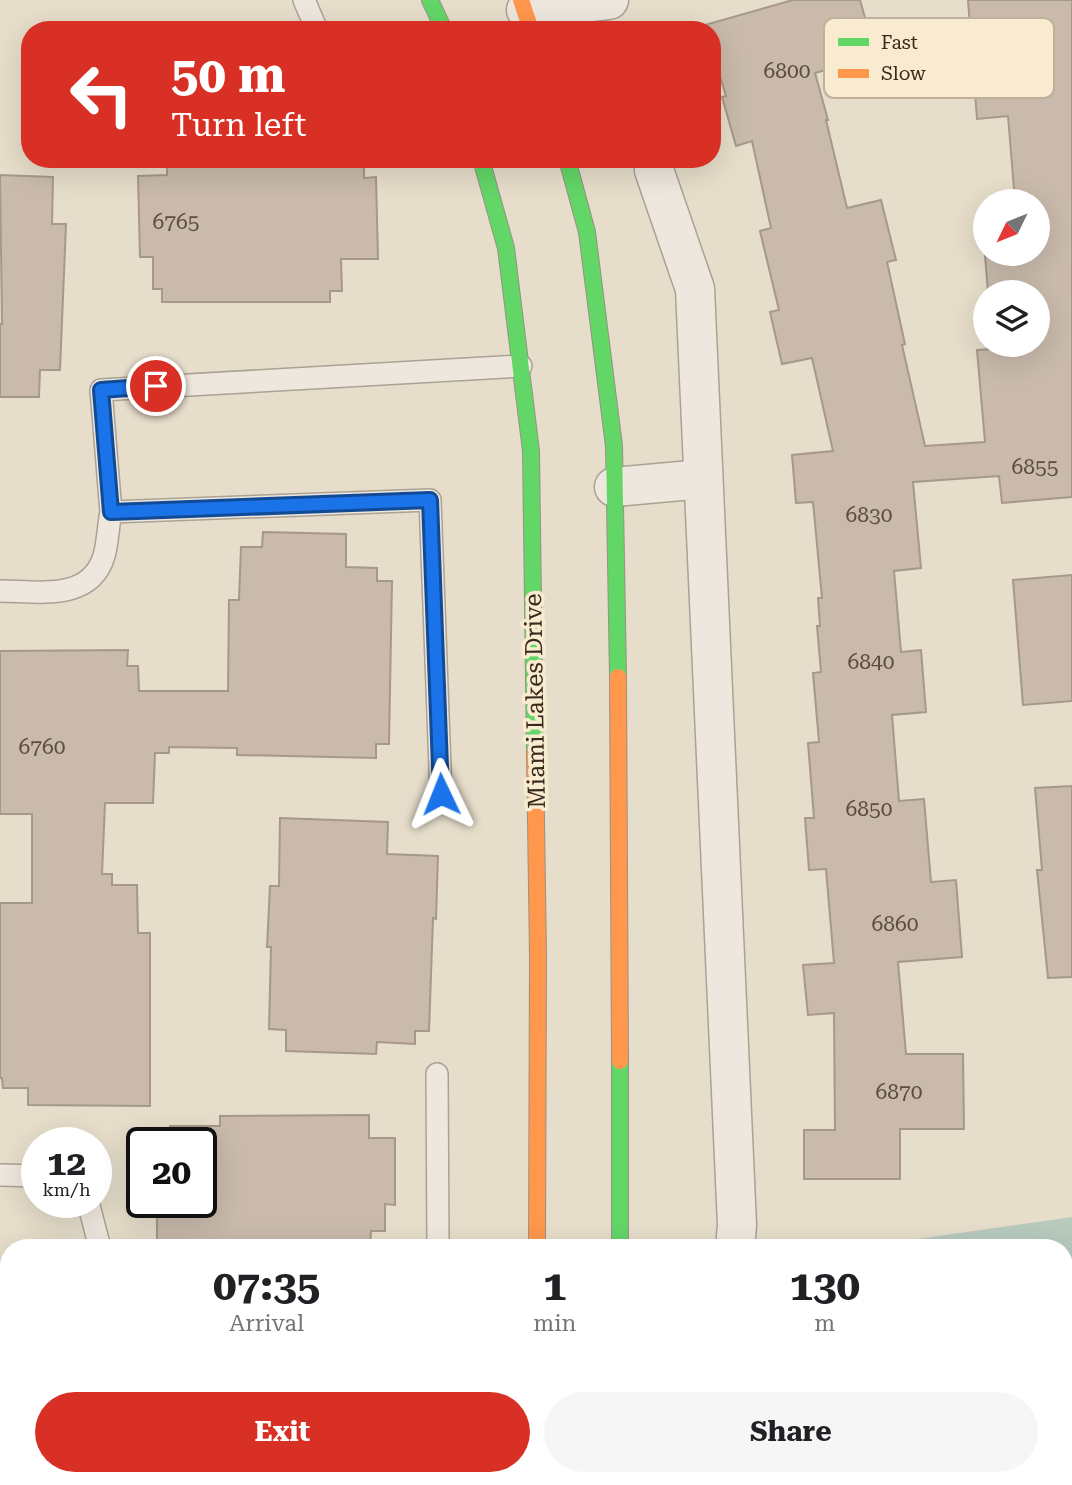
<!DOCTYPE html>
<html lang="en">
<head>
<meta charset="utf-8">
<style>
  :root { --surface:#fff; --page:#f6f6f6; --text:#202124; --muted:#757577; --accent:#d93025 }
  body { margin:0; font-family:"Roboto Serif",serif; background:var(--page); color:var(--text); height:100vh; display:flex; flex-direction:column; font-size:26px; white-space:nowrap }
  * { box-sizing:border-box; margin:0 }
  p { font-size:23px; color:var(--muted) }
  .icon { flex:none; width:38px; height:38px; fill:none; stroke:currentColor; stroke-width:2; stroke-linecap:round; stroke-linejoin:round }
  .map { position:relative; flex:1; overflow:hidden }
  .panel { position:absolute; left:0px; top:1239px; width:1073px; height:247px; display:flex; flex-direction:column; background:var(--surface); border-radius:28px 28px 0 0; box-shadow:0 7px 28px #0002 }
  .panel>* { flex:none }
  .hud { position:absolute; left:21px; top:21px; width:700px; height:147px; border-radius:28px; box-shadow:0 7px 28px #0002; background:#d93025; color:#fff; overflow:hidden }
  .needle { width:46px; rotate:227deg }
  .tools { position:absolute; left:973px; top:189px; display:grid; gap:14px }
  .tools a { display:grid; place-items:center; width:77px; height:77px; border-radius:50%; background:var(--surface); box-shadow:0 7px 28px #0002; font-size:35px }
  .speed { position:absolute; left:21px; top:1127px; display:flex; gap:14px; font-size:35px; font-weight:700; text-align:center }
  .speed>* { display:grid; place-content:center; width:91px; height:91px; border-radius:50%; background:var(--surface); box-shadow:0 7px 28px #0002; line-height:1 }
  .speed small { font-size:18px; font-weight:400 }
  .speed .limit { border:4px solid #111; border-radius:10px; background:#fff; color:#111 }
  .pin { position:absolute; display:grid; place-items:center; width:60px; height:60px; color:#fff; margin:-30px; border:4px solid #fff; border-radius:50%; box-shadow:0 2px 7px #0007 }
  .me { position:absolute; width:77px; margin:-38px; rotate:358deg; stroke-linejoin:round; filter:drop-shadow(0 0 5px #0008) }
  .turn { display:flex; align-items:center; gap:24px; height:147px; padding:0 35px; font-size:32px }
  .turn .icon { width:91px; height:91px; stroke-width:2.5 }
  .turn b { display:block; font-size:49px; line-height:60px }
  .eta { display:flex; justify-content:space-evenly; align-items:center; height:119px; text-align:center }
  .eta b { font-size:42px; font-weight:700; line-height:49px }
  .button { display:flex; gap:14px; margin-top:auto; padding:14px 35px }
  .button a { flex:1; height:80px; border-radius:42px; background:var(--accent); color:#fff; font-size:28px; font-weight:700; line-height:80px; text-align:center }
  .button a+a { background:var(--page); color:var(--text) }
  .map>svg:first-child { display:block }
  .water { fill:#b7cabd }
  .building { fill:#c9baab; stroke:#a6988a; stroke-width:2 }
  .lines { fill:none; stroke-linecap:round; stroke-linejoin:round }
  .lane-casing { stroke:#aba294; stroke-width:24 }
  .street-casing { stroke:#aba294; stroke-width:41 }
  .fast-casing { stroke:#9a9184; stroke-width:18 }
  .slow-casing { stroke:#9a9184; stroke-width:18 }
  .lane { stroke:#ede7dd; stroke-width:21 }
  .street { stroke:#ede7dd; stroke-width:38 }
  .fast { stroke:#63d668; stroke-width:16 }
  .slow { stroke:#ff974d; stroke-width:16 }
  .route-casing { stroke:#114b97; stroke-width:18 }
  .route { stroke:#1a73e8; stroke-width:12 }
  .labels { text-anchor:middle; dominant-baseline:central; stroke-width:7; stroke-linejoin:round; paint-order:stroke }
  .number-label { font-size:21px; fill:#5d4d40 }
  .street-label { font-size:24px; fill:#39291c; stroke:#f8ebcf }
  .key { fill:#f8ebcf; stroke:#bfb199; stroke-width:2 }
  .key-label { font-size:19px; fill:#39291c }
</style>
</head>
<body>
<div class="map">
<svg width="1072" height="1485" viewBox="0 0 1072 1485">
  <rect width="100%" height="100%" fill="#e6ddca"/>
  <path class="water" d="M 1072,1217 L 1072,1485 L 848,1485 L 846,1477 L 1064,1477 L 1064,1248 L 853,1248 Z"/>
  <path class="building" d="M 793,0 L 860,0 L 876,56 L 815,73 L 828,120 L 826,120 L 847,208 L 881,200 L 896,260 L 887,262 L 905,344 L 902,345 L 925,446 L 985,442 L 977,350 L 993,349 L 993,345 L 1038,345 L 1038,292 L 988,292 L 981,208 L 985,208 L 985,254 L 1038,254 L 1038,201 L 1015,201 L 1008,116 L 977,119 L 968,0 L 1072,0 L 1072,497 L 1002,503 L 999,476 L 913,482 L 921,568 L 894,571 L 901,652 L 921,650 L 926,712 L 892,715 L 899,801 L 924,799 L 931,882 L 956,880 L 962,957 L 898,962 L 906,1054 L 963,1054 L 964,1129 L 900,1129 L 900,1179 L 804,1179 L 804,1130 L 835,1130 L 834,1013 L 808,1015 L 803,965 L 834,963 L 826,869 L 809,870 L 805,818 L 814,818 L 808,743 L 819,742 L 813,673 L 821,672 L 817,626 L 820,626 L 818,598 L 822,598 L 813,502 L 796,503 L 792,455 L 833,451 L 812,358 L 782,364 L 770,312 L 779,310 L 760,231 L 771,228 L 752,141 L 736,146 L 722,97 L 726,96 L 712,50 L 712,30 L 706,30 L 705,25 Z
    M 167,159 L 364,159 L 364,178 L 376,177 L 378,259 L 341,259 L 342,291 L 330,291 L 330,302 L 162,302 L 162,289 L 153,289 L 153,257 L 140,257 L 138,176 L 167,175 Z
    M 0,175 L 53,177 L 52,224 L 66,224 L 60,370 L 40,370 L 39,397 L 0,397 L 0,324 L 2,324 Z
    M 263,532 L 346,534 L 346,567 L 377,568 L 377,581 L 392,581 L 389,744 L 376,744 L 376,758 L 237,755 L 237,748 L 169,747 L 169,753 L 155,753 L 153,803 L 105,803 L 102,874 L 112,874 L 112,885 L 137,885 L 138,933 L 150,933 L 150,1106 L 28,1105 L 28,1088 L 3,1088 L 2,1078 L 0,1078 L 0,903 L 32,903 L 32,814 L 0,814 L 0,651 L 128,650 L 127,666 L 138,666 L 139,691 L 228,691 L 229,600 L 239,600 L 241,547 L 262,547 Z
    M 1072,575 L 1072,701 L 1023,705 L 1013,580 Z
    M 1072,786 L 1072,977 L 1048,978 L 1037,870 L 1042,870 L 1035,788 Z
    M 280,818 L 388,822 L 387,854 L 438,856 L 436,919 L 433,918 L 429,1031 L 415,1031 L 415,1044 L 377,1042 L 376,1054 L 286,1051 L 286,1030 L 269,1029 L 271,947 L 267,947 L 270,886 L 279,886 Z
    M 369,1115 L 369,1138 L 395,1138 L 395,1205 L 385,1204 L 385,1231 L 371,1231 L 370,1248 L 186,1248 L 186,1241 L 157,1241 L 157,1202 L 201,1202 L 201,1143 L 170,1143 L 170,1126 L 220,1126 L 220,1116 Z"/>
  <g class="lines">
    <g class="lane-casing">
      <path id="lane" d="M 304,0 L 317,30
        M 0,591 C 38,591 90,602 104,556 C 108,542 108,526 111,512
        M 441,794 L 430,500 L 111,512 L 101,390 L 521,366
        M 437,1074 L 438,1248
        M 0,1175 L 37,1176
        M 88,1202 L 100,1248"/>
    </g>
    <g class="street-casing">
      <path id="street" d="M 526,10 L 609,0
        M 654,170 L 695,289 L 737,1225 L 735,1248
        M 614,487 L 703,479
        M 638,1485 L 648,1477"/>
    </g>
    <g class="fast-casing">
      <path id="fast" d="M 430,0 L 444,30
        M 481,159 L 506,248 L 531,451 L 535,753
        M 567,159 L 587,232 L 614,446 L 618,677
        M 620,1061 L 620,1248
        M 540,1477 L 540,1485
        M 622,1477 L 622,1485"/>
    </g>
    <g class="slow-casing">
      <path id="slow" d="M 521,0 L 531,30
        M 618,677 L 620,1061
        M 535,753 L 538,955 L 537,1248"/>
    </g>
    <use href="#lane" class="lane"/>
    <use href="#street" class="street"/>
    <use href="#fast" class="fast"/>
    <use href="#slow" class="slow"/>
  </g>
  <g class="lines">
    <g class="route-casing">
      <path id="route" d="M 156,386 L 101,390 L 111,512 L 430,500 L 441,794"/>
    </g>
    <use href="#route" class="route"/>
  </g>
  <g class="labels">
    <g class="number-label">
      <text x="787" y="71">6800</text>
      <text x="176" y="222">6765</text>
      <text x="1035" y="467">6855</text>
      <text x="869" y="515">6830</text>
      <text x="871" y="662">6840</text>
      <text x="42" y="747">6760</text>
      <text x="869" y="809">6850</text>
      <text x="895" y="924">6860</text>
      <text x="899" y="1092">6870</text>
    </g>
    <g class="street-label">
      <text transform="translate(535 701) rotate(-91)">Miami Lakes Drive</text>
    </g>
  </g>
  <rect x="824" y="18" width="230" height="80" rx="10" class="key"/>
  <rect x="838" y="38" width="31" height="8" fill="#63d668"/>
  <rect x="838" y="69" width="31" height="9" fill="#ff974d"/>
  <g class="key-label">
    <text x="881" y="49">Fast</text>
    <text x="881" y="80">Slow</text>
  </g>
</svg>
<div class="tools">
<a><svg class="needle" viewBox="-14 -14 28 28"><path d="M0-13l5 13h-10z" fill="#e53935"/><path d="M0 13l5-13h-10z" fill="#757577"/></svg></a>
<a><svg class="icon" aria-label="layers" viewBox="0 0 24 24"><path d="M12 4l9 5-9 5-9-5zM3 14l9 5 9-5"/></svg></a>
</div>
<div class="speed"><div>12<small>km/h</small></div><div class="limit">20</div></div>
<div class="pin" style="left:156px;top:386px;background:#d93025"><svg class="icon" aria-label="arrive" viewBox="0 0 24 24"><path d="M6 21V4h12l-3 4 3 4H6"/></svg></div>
<svg class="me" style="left:441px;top:794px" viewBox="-20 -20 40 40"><path d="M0-17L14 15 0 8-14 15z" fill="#1a73e8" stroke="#fff" stroke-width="4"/></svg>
<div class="hud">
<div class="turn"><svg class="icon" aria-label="left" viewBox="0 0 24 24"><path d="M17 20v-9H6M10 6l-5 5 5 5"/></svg><div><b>50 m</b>Turn left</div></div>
</div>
<section class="panel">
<div class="eta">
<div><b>07:35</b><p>Arrival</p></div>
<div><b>1</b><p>min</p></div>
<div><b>130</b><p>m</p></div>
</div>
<div class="button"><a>Exit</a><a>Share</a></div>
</section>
</div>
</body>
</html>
